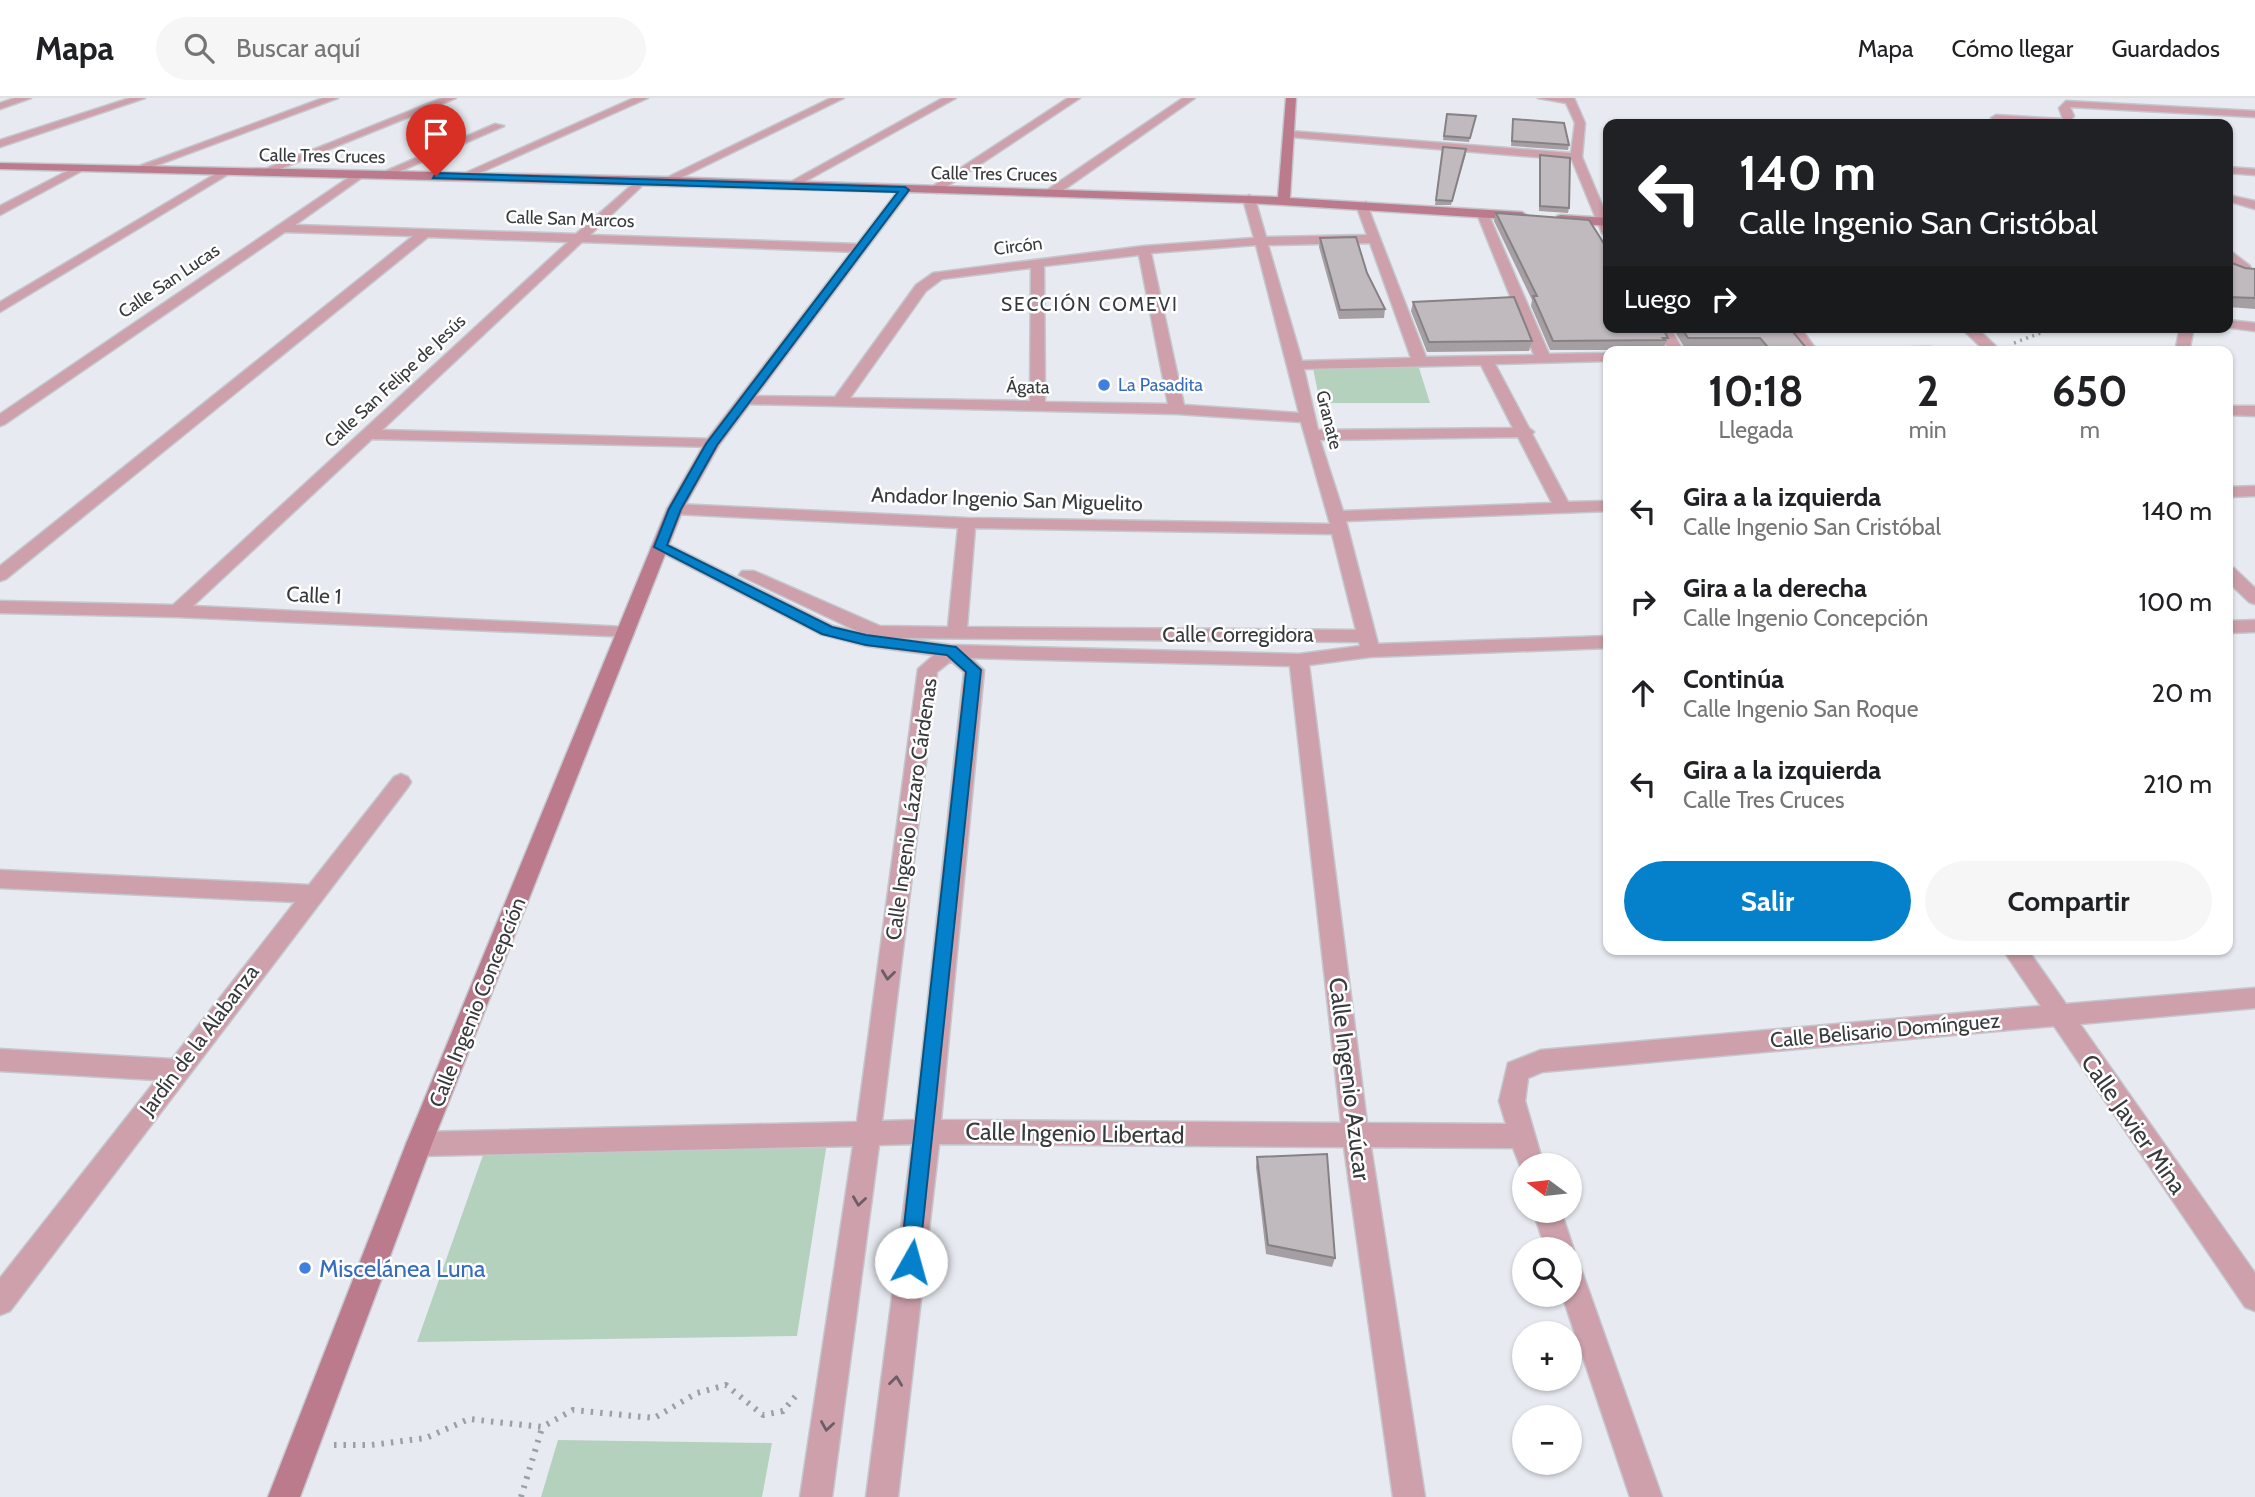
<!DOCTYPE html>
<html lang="es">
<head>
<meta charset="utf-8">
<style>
  :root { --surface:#fff; --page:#f6f6f6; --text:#202124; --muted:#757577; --line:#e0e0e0; --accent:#0481ca }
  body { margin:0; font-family:Cabin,sans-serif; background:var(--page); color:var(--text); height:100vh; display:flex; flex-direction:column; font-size:26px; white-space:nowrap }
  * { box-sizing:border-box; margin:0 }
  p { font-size:23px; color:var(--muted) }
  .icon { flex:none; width:38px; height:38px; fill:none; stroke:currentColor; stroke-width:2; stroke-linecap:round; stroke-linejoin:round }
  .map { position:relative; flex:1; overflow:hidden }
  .drawer { position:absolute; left:1603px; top:248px; width:630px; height:609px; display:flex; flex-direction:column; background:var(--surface); border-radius:14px; box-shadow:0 2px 5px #0004 }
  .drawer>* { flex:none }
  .top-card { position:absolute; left:1603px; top:21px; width:630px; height:214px; border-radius:14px; box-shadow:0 2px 5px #0004; background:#202124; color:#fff; overflow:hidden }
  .needle { width:46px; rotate:285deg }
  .controls { position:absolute; left:1512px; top:1055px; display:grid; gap:14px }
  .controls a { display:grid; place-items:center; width:70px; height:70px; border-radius:50%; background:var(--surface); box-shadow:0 2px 5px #0004; font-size:35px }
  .pin { position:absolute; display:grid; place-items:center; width:60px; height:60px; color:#fff; margin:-72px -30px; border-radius:50% 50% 50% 0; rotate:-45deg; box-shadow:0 0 7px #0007 }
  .pin .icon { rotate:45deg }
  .me { position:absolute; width:77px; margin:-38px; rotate:7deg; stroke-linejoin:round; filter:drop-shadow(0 0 5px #0008) }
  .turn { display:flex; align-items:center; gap:24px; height:147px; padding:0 21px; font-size:32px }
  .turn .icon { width:91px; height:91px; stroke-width:2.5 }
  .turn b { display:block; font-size:49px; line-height:60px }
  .then { display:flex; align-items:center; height:66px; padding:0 21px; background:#0003; gap:14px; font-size:26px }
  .eta { display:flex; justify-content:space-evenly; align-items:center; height:119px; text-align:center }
  .eta b { font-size:42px; font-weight:700; line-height:49px }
  .primary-button { display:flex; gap:14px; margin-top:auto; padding:14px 21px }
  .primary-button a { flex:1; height:80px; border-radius:42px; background:var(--accent); color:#fff; font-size:28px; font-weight:700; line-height:80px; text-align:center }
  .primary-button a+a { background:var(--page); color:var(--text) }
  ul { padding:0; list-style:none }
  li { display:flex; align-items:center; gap:21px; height:91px; padding:0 21px }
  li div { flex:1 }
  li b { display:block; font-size:26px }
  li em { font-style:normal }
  header { display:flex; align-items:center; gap:42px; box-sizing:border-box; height:98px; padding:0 35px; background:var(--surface); border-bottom:2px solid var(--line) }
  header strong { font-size:33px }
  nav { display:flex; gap:38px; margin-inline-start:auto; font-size:24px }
  .search { width:490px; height:63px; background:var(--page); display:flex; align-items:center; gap:18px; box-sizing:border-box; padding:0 24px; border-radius:38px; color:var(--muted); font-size:26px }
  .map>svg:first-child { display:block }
  .green { fill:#b3d1bd }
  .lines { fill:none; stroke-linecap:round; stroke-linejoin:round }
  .street-casing { stroke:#c4c8cd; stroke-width:3 }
  .secondary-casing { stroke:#c4c8cd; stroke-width:3 }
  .path-far1 { stroke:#9c9fa3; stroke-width:3.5; stroke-dasharray:2 4.5; stroke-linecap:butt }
  .path { stroke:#9c9fa3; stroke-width:6; stroke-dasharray:2.5 7; stroke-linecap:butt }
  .street { fill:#cda0ab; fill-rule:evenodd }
  .secondary { fill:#bc7b8c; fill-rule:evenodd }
  .wall { fill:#a59fa3 }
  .building { fill:#c0b9bd; stroke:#868284; stroke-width:2 }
  .oneway { stroke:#6c5e64 }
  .route { fill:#0481ca; stroke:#035483; stroke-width:2 }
  .shop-dot { fill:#3f7fe0; stroke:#fff; stroke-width:2.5 }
  .labels { text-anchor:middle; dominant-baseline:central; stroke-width:5; stroke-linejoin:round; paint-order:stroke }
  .far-street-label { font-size:18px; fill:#383a3d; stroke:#fff }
  .far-shop-label { font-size:18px; fill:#366cbe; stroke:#fff; text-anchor:start }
  .far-neighbourhood-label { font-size:19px; letter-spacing:2px; fill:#363a3f; stroke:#fff }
  .street-label { font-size:21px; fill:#383a3d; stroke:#fff }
  .near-street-label { font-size:24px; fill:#383a3d; stroke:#fff }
  .near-shop-label { font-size:24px; fill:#366cbe; stroke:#fff; text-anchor:start }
</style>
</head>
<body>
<header>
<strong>Mapa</strong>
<div class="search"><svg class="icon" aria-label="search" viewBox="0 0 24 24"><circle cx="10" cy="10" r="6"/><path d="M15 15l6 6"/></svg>Buscar aquí</div>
<nav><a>Mapa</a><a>Cómo llegar</a><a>Guardados</a></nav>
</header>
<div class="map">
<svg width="2255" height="1399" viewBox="0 0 2255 1399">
  <rect width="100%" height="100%" fill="#e7ebf1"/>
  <path class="green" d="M 1313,270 L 1419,270 L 1430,305 L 1320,305 Z
    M 828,1038 L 797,1238 L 417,1244 L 488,1043 Z
    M 558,1342 L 772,1345 L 762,1399 L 541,1399 Z"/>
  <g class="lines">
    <g class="street-casing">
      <path id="street" d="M 15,0 L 31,0 L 0,11 L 0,5 Z
        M 130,0 L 145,0 L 0,49 L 0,42 Z
        M 323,0 L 338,0 L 144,72 L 134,70 Z
        M 442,0 L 456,0 L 265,77 L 255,75 Z
        M 634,0 L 648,0 L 466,81 L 456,79 Z
        M 831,0 L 844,0 L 670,85 L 660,83 Z
        M 943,0 L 956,0 L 795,89 L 785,87 Z
        M 1068,0 L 1080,0 L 937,95 L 927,92 Z
        M 1183,0 L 1195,0 L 1055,98 L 1047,98 L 1047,92 Z
        M 1538,0 L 1574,0 L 1585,25 L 1582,59 L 1608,121 L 1608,139 L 1602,135 L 1572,62 L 1290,39 L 1285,36 L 1290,33 L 1571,55 L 1575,25 L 1566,5 Z
        M 2066,3 L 2255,13 L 2255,19 L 2070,9 L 2074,18 L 2067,26 L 1996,23 L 1991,20 L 1996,17 L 2063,21 L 2059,10 Z
        M 495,26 L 504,28 L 389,78 L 379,76 Z
        M 79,67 L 89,69 L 0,117 L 0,108 Z
        M 2228,69 L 2255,71 L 2255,77 L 2228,75 Z
        M 222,72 L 232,74 L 0,214 L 0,204 Z
        M 357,74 L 367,76 L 295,127 L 576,136 L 641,79 L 645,81 L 645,85 L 590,137 L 858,146 L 864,150 L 858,154 L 582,144 L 382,332 L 712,341 L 718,343 L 718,349 L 372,341 L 193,508 L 625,529 L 632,531 L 634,535 L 632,539 L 177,519 L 0,515 L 0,503 L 173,507 L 568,144 L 428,139 L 6,481 L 0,483 L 0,468 L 413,138 L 285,134 L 5,326 L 0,328 L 0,316 Z
        M 1249,97 L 1255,101 L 1266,139 L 1367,137 L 1356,107 L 1366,104 L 1426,259 L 1534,257 L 1477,116 L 1487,113 L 1549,256 L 1608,255 L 1608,263 L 1495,266 L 1529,330 L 1534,334 L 1532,336 L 1568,404 L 1608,403 L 1608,413 L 1346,423 L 1378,546 L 1608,538 L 1608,550 L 1370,559 L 1309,567 L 1367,1025 L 1506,1026 L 1499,1003 L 1508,965 L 1541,952 L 2041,908 L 2003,852 L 2028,852 L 2066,906 L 2255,890 L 2255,910 L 2080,926 L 2255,1175 L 2255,1213 L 2245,1209 L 2054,928 L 1542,974 L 1528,980 L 1525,1003 L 1544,1068 L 1524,1068 L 1524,1078 L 1513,1050 L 1371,1049 L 1425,1399 L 1393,1399 L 1344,1049 L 939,1046 L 898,1399 L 866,1399 L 912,1046 L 879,1047 L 832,1399 L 800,1399 L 853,1048 L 419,1058 L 410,1055 L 406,1046 L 410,1037 L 419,1034 L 857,1024 L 918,571 L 934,557 L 866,548 L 820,536 L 651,449 L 660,444 L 666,445 L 833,528 L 859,534 L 739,477 L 742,473 L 754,473 L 880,528 L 948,529 L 958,430 L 675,416 L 667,411 L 675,406 L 967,420 L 1330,426 L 1301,324 L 1177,316 L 747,306 L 740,302 L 747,298 L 835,299 L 916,187 L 933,175 L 1144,148 L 1254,140 L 1243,101 ZM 1370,145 L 1411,260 L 1302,263 L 1268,147 ZM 1256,147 L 1299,315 L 1184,307 L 1151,155 ZM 1139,157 L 1168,306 L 1045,304 L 1044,168 ZM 1031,170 L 1030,303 L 850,300 L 926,193 L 942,181 ZM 1481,267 L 1513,330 L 1318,332 L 1304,271 ZM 1518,339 L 1552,405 L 1343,413 L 1320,342 ZM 975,430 L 1332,436 L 1356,532 L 967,529 ZM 900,540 L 1359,544 L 1360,548 L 1299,556 L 951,547 ZM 971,560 L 1290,568 L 1341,1025 L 941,1022 L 984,572 ZM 951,563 L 964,574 L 915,1022 L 882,1023 L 937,574 Z
        M 2228,97 L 2255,103 L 2255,111 L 2228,103 Z
        M 2228,151 L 2250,168 L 2250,174 L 2240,174 L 2228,162 Z
        M 2228,222 L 2255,225 L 2255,233 L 2224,229 L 2228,229 Z
        M 1656,229 L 1670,229 L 1684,254 L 1670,254 Z
        M 1786,229 L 1800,229 L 1818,254 L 1804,254 Z
        M 1960,229 L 1976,229 L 2002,254 L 1986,254 Z
        M 2180,229 L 2194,229 L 2189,254 L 2175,254 Z
        M 1931,249 L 1938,253 L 1869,254 L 1876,250 Z
        M 2228,308 L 2255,308 L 2255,318 L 2228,317 Z
        M 2255,388 L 2255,398 L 2228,399 L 2228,389 Z
        M 2228,469 L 2234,470 L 2255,490 L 2255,506 L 2249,504 L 2228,484 Z
        M 2255,522 L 2255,534 L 2228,535 L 2228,523 Z
        M 401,676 L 408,679 L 411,684 L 408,689 L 10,1213 L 0,1217 L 0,1180 L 156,982 L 0,973 L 0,951 L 172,961 L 295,804 L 0,790 L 0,772 L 309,787 L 394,679 Z
        M 1533,1113 L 1561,1113 L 1574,1152 L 1570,1162 L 1570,1152 L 1546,1152 Z
        M 1570,1165 L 1580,1169 L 1584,1179 L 1662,1399 L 1630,1399 L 1562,1197 L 1570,1197 Z"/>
    </g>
    <g class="secondary-casing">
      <path id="secondary" d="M 1286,0 L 1296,0 L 1290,100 L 1522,114 L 1528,118 L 1522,122 L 1249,105 L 909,94 L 719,347 L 683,411 L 432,1046 L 300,1399 L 268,1399 L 406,1046 L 667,411 L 706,343 L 897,94 L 0,71 L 0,65 L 666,79 L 1278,99 Z
        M 1561,117 L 1608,120 L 1608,128 L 1557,124 L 1557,118 Z"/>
    </g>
    <path class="path-far1" d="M 2014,245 L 2056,229"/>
    <path class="path" d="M 334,1347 L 371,1347 L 426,1340 L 469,1321 L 542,1329 L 573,1312 L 654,1320 L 697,1295 L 726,1287 L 763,1317 L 783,1313 L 799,1294
      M 521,1399 L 542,1330"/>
    <use href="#street" class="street"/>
    <use href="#secondary" class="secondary"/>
  </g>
  <path class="wall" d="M 1447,16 L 1476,18 L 1469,44 L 1443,42 Z
    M 1513,21 L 1569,47 L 1568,52 L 1511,48 Z
    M 1443,49 L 1466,56 L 1451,107 L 1435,107 Z
    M 1540,57 L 1569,110 L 1568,115 L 1539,113 L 1539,62 Z
    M 1496,115 L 1668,240 L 1664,249 L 1662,249 L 1661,252 L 1550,252 L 1531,208 L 1532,202 L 1494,123 Z
    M 1320,140 L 1367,175 L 1385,211 L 1384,220 L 1339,221 L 1319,149 Z
    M 2228,154 L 2232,165 L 2245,170 L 2255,171 L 2255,211 L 2228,209 Z
    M 1413,204 L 1532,243 L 1529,253 L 1427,254 L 1411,213 Z
    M 1672,229 L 1789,229 L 1807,251 L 1822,254 L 1760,254 L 1756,250 L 1684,249 Z
    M 1257,1059 L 1335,1160 L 1332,1169 L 1266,1156 L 1256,1069 Z"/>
  <path class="building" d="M 1447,16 L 1476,18 L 1470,40 L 1444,38 Z
    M 1513,21 L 1564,25 L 1569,47 L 1512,43 Z
    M 1443,49 L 1466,51 L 1452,103 L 1436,102 Z
    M 1540,57 L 1570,60 L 1569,110 L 1540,108 Z
    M 1496,115 L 1589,122 L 1608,152 L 1608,229 L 1662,229 L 1668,240 L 1663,240 L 1665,242 L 1553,243 L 1533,198 L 1537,198 Z
    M 1356,139 L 1367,175 L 1385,211 L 1340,212 L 1320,140 Z
    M 2228,154 L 2232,158 L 2232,165 L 2245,170 L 2255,171 L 2255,200 L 2228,199 Z
    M 1514,199 L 1532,243 L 1429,244 L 1413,204 Z
    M 1681,229 L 1789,229 L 1807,251 L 1820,251 L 1822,254 L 1772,254 L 1760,240 L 1688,240 Z
    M 1998,251 L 2001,254 L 1904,254 L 1903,252 Z
    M 1327,1056 L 1335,1160 L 1268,1147 L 1257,1059 Z"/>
  <defs><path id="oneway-chevron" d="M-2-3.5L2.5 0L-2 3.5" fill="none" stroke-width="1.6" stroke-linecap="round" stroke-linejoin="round" transform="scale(1.75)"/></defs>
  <g class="oneway">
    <use href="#oneway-chevron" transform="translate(888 877) rotate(97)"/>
    <use href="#oneway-chevron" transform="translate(859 1103) rotate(98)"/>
    <use href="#oneway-chevron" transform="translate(896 1283) rotate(-83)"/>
    <use href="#oneway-chevron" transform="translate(827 1328) rotate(99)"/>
  </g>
  <path class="route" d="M 436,75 L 905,89 L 909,92 L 717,347 L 681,411 L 667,447 L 832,529 L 866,537 L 956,549 L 981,572 L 918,1172 L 911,1175 L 903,1172 L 900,1164 L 966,574 L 947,557 L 866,547 L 822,536 L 654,449 L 669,411 L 706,346 L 898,94 L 433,80 Z"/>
  <g class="shop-dot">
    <circle cx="1104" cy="287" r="7"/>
    <circle cx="305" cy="1170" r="7"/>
  </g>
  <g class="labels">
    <g class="far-street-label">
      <text transform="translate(322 58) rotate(1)">Calle Tres Cruces</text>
      <text transform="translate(994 76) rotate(1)">Calle Tres Cruces</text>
      <text transform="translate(570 121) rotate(2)">Calle San Marcos</text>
      <text transform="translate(1018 148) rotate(-7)">Circón</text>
      <text transform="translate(169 183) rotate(-34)">Calle San Lucas</text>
      <text transform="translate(395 283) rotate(-43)">Calle San Felipe de Jesús</text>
      <text transform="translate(1028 289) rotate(1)">Ágata</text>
      <text transform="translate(1329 322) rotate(76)">Granate</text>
    </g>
    <g class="far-shop-label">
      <text x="1118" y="287">La Pasadita</text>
    </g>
    <g class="far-neighbourhood-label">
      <text x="1090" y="206">SECCIÓN COMEVI</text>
    </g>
    <g class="street-label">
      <text transform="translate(1007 401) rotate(2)">Andador Ingenio San Miguelito</text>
      <text transform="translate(314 497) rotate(3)">Calle 1</text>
      <text x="1238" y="536">Calle Corregidora</text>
      <text transform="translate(911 711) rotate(-82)">Calle Ingenio Lázaro Cárdenas</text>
      <text transform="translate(477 904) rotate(-68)">Calle Ingenio Concepción</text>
      <text transform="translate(1885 932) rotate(-5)">Calle Belisario Domínguez</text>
      <text transform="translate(199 942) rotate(-53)">Jardín de la Alabanza</text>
    </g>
    <g class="near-street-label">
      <text transform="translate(1350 981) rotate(83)">Calle Ingenio Azúcar</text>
      <text transform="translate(2134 1026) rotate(55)">Calle Javier Mina</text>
      <text transform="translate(1075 1035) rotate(1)">Calle Ingenio Libertad</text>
    </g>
    <g class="near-shop-label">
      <text x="319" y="1170">Miscelánea Luna</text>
    </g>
  </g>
</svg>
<div class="controls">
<a><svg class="needle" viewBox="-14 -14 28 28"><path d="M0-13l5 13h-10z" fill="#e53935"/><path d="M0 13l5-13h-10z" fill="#757577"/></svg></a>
<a><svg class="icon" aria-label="search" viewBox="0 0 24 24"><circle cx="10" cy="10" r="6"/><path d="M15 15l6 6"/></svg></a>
<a>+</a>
<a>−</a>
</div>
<div class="pin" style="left:436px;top:78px;background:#d93025"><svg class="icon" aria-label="arrive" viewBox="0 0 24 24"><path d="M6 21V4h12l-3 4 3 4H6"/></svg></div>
<svg class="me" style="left:911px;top:1164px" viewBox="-20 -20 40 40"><circle r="19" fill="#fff"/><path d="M0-13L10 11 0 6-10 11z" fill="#0481ca"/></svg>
<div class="top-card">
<div class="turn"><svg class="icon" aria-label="left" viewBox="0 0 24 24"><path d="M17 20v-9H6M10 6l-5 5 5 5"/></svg><div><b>140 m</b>Calle Ingenio San Cristóbal</div></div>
<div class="then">Luego<svg class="icon" aria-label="right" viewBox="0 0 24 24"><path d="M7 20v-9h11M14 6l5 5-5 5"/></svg></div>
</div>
<section class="drawer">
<div class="eta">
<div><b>10:18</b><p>Llegada</p></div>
<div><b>2</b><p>min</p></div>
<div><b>650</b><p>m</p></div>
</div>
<ul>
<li><svg class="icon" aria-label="left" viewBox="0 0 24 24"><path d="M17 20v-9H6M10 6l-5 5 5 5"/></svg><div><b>Gira a la izquierda</b><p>Calle Ingenio San Cristóbal</p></div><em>140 m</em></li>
<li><svg class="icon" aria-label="right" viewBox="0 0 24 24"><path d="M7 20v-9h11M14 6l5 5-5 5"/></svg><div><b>Gira a la derecha</b><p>Calle Ingenio Concepción</p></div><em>100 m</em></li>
<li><svg class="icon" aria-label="ahead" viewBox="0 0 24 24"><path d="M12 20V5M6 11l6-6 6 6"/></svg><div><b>Continúa</b><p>Calle Ingenio San Roque</p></div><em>20 m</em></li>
<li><svg class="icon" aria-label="left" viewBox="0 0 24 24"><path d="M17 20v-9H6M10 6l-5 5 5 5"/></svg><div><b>Gira a la izquierda</b><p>Calle Tres Cruces</p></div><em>210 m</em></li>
</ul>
<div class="primary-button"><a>Salir</a><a>Compartir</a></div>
</section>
</div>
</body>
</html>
